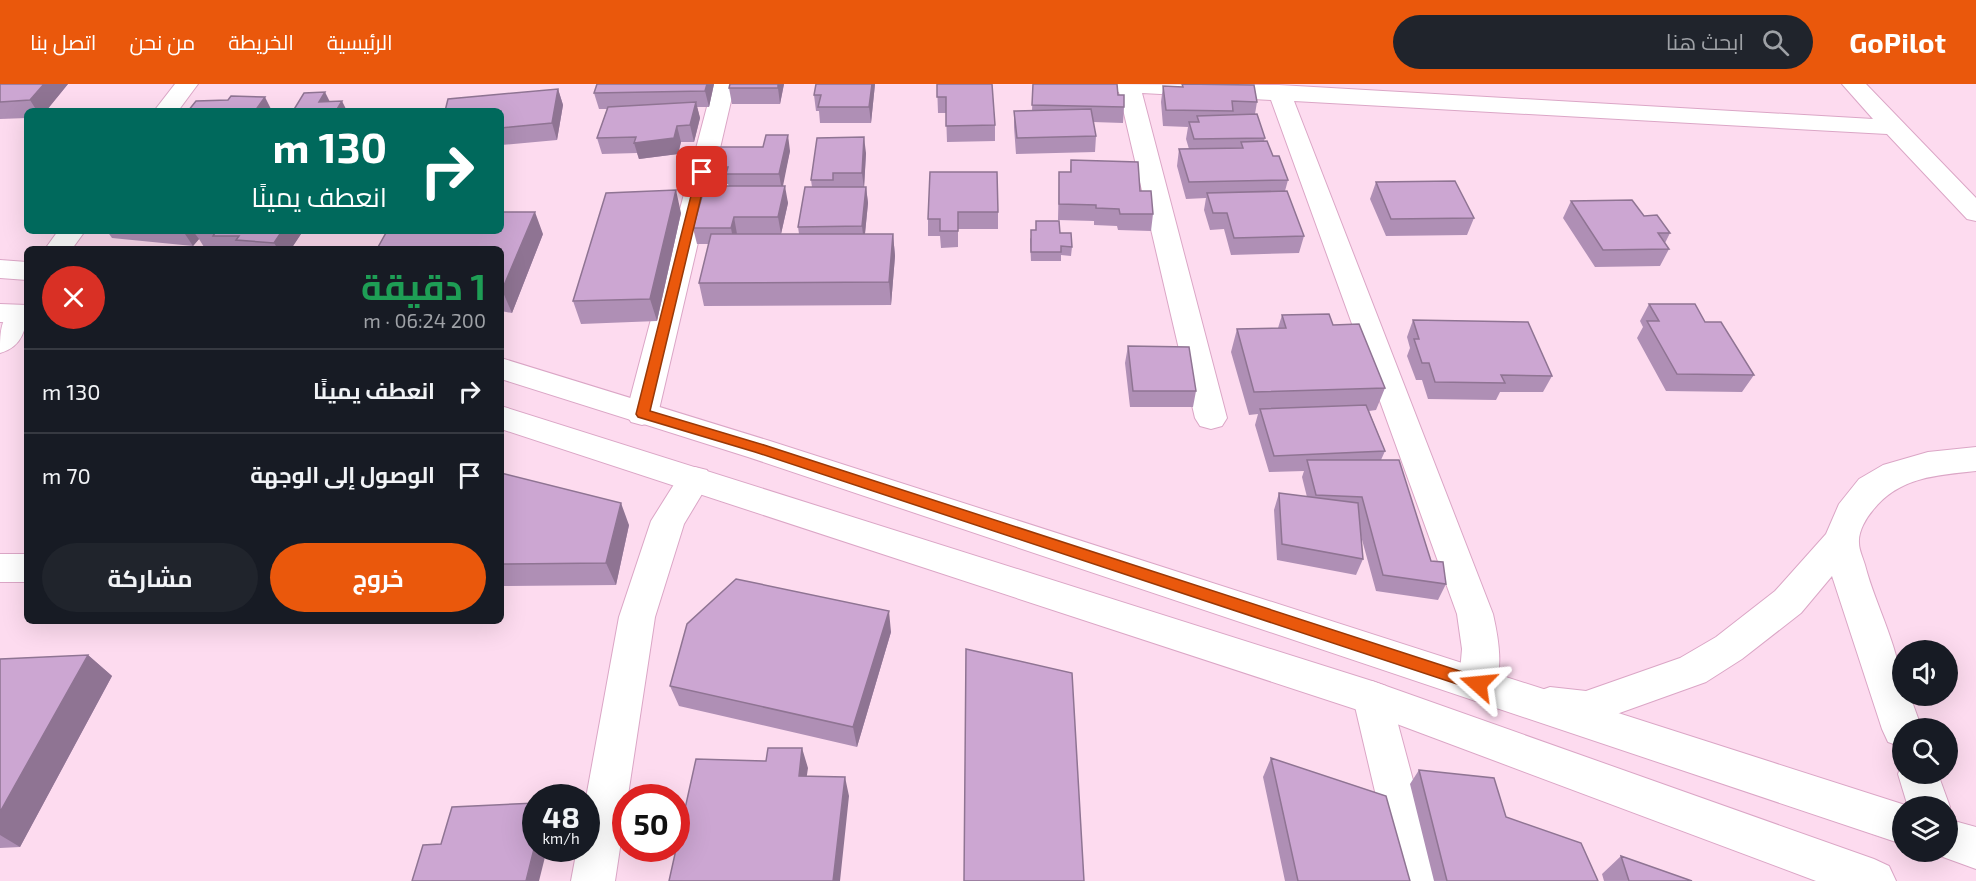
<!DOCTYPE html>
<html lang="ar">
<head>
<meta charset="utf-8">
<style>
  :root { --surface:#171b24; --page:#20242c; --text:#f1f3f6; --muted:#9ea1a6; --line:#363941; --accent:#ea580c }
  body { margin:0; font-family:"Exo 2",Cairo,sans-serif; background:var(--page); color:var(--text); direction:rtl; height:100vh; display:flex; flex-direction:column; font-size:22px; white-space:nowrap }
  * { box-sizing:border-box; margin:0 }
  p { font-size:20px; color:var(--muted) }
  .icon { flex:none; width:33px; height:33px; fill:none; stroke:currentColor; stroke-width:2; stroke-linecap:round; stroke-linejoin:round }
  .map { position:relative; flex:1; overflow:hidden; direction:ltr }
  .panel { position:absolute; left:24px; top:162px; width:480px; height:378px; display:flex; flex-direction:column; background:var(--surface); border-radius:9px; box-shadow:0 6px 24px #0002; direction:rtl }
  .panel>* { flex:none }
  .banner { position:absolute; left:24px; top:24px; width:480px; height:126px; border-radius:9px; box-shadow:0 6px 24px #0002; direction:rtl; background:#00695c; color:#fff; overflow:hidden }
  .tools { position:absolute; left:1892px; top:556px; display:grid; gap:12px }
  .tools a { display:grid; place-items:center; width:66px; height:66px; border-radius:50%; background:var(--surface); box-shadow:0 6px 24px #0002; font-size:30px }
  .speed { position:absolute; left:522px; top:700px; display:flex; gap:12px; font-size:30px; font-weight:700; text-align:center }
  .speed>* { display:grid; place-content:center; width:78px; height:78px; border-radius:50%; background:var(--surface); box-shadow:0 6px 24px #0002; line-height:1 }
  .speed small { font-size:15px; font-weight:400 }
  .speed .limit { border:9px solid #d22; background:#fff; color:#111 }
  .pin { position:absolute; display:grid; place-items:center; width:51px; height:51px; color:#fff; margin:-26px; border-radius:12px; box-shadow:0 3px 9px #0006 }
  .me { position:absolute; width:66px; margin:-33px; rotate:288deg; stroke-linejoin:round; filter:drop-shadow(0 0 4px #0008) }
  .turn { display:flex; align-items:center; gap:21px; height:126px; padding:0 18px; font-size:27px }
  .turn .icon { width:78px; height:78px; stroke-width:2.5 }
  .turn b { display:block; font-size:42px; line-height:51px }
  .round { display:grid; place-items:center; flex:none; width:63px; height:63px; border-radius:32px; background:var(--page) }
  .summary { display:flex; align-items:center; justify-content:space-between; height:102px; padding:0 18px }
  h1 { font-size:36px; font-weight:700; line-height:45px; color:#1e9e55 }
  .action { display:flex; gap:12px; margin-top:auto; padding:12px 18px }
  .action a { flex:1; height:69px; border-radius:36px; background:var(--accent); color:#fff; font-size:24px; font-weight:700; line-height:69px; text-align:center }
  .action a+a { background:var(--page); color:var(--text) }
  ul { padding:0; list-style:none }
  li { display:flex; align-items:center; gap:18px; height:84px; padding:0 18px; border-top:2px solid var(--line) }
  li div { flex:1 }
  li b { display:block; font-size:22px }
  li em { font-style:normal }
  header { display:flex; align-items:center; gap:36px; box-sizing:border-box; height:84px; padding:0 30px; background:var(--accent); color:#fff }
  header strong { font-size:28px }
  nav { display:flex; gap:33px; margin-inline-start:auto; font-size:21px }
  .search { width:420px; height:54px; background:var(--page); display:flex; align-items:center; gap:15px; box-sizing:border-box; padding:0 21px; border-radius:33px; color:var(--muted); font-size:22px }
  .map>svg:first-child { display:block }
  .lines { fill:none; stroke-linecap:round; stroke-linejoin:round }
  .street-casing { stroke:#dba6c6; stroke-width:2 }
  .secondary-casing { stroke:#dba6c6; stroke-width:2 }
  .street { fill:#fff; fill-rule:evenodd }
  .secondary { fill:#fff; fill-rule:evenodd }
  .wall { fill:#af8fb5 }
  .shaded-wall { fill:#8f7493 }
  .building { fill:#cca6d2; stroke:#8f7493; stroke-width:1.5 }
  .route { fill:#ea580c; stroke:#983908; stroke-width:1.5 }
</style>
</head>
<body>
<header>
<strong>GoPilot</strong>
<div class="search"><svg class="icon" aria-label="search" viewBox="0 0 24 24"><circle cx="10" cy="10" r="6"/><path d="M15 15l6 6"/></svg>ابحث هنا</div>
<nav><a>الرئيسية</a><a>الخريطة</a><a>من نحن</a><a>اتصل بنا</a></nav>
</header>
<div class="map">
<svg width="1976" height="797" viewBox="0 0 1976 797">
  <rect width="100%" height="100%" fill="#fddbef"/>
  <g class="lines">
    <g class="street-casing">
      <path id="street" d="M 175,0 L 198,0 L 178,27 L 154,27 Z
        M 713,0 L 735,0 L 658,330 L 653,338 L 642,341 L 631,338 L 626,330 Z
        M 1090,0 L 1279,1 L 1873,35 L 1842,0 L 1866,0 L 1976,114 L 1976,137 L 1967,135 L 1887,50 L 1294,17 L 1493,530 C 1499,557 1504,586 1492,612 L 1478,617 L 1464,612 L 1459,600 L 1462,565 L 1457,530 L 1271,16 L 1142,9 L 1227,334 L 1222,342 L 1211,345 L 1200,342 L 1195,334 L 1119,8 L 1093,5 Z
        M 58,147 L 85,147 L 72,165 L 45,165 Z
        M 23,221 L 27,222 C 27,243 23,263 0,269 C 0,247 0,227 23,221 Z
        M 1976,363 L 1976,387 C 1937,391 1899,393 1873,426 C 1866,434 1858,448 1859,459 C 1859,466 1863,474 1865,481 C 1876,524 1902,567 1902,612 L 1910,612 L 1922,645 L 1902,645 L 1902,663 L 1888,658 L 1882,645 L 1832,492 L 1801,529 L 1742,575 L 1706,598 L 1586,641 L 1550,637 L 1536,632 L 1531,620 L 1536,608 L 1550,603 L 1586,607 L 1680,574 L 1716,553 L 1775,507 L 1826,450 L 1839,420 L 1859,395 L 1883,381 L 1928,368 Z
        M 695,383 L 707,386 L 711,395 L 684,440 L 655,533 L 615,797 L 571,797 L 577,765 L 586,765 L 586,714 L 619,533 L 651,437 L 683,386 Z
        M 0,470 L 27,470 L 27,498 L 0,498 Z
        M 1372,597 L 1386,602 L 1391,614 L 1440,797 L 1396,797 L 1353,614 L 1358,602 Z
        M 1902,680 L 1902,690 L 1938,690 L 1950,723 L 1947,729 L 1947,723 L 1908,723 L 1898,690 Z"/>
    </g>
    <g class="secondary-casing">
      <path id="secondary" d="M 0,176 L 27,178 L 27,196 L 0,194 Z
        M 0,220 L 27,221 L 27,239 L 0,238 Z
        M 501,274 L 770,357 L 1902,720 L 1910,723 L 1902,723 L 1902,760 L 748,373 L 501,295 Z
        M 501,322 L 1372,597 L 1874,775 L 1889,782 L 1896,797 L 1816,797 L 1370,630 L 501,345 Z
        M 1947,735 L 1976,743 L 1976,785 L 1932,769 L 1947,768 Z"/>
    </g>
    <use href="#street" class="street"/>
    <use href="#secondary" class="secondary"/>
  </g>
  <path class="wall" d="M 0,0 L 68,0 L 46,27 L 27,27 L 27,34 L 0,35 Z
    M 714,0 L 709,23 L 697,23 L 700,34 L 694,58 L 681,58 L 678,70 L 639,75 L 637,69 L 602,70 L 597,54 L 607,25 L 599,25 L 594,9 Z
    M 730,0 L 784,0 L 780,20 L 732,20 L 729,4 Z
    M 816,0 L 875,0 L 871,39 L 820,39 L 819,27 L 816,27 L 814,11 Z
    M 937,0 L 995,41 L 995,57 L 947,58 L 946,29 L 938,29 Z
    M 1033,0 L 1118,11 L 1124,23 L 1123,39 L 1093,38 L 1096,52 L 1095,68 L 1016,70 L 1014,43 L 1014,27 L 1032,27 Z
    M 1182,0 L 1257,18 L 1255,30 L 1265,54 L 1264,57 L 1273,72 L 1288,96 L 1285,107 L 1304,152 L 1299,169 L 1231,171 L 1224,145 L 1210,146 L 1204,126 L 1206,114 L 1186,115 L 1177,82 L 1179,65 L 1189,65 L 1186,55 L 1188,43 L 1163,42 L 1161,18 L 1163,2 L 1182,3 Z
    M 558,5 L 563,21 L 557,56 L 501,61 L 501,27 Z
    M 790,67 L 782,102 L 788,119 L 781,150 L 799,150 L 798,143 L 812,103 L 811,96 L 866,69 L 864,103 L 866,103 L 868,119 L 865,150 L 893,150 L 895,172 L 891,221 L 704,222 L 699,199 L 709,160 L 697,160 L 693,144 L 729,102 L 728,100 L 712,100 L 708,83 Z
    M 1071,76 L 1140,107 L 1153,130 L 1151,147 L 1118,146 L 1117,142 L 1094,141 L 1094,137 L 1058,136 L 1059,88 L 1070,88 Z
    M 930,88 L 998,128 L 998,145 L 958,145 L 958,163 L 941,164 L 940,152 L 928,152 L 928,135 Z
    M 1376,98 L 1474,134 L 1467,151 L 1386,152 L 1370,115 Z
    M 1571,117 L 1644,132 L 1670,149 L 1665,159 L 1669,165 L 1660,182 L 1595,183 L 1563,134 Z
    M 681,129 L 657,237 L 581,240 L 573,217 Z
    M 1036,137 L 1060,149 L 1072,163 L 1071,172 L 1061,171 L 1061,177 L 1031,177 L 1030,155 L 1036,146 Z
    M 107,147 L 299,147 L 301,150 L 291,165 L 221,165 L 220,164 L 204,163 L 199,155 L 193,162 L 112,154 Z
    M 543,150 L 512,229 L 501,227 L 501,165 Z
    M 1649,220 L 1705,238 L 1754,291 L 1742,308 L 1666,307 L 1637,254 L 1643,243 L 1640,237 Z
    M 1282,231 L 1333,241 L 1385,304 L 1376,326 L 1369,327 L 1385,367 L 1381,376 L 1431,477 L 1446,500 L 1438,516 L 1376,507 L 1361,452 L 1363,475 L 1356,491 L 1277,476 L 1274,426 L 1279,409 L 1307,413 L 1302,393 L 1304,387 L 1269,388 L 1255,341 L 1258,330 L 1249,331 L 1231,268 L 1237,245 L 1278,244 Z
    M 1413,236 L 1552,292 L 1543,308 L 1500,308 L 1496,316 L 1428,315 L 1422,296 L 1416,296 L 1407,272 L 1410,264 L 1407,253 Z
    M 1128,262 L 1196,307 L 1193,323 L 1130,323 L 1125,279 Z
    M 501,389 L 629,441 L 616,501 L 501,502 Z
    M 891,548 L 857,663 L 679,622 L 670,602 Z
    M 88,571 L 112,592 L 20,763 L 0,764 L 0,575 Z
    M 1271,674 L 1410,797 L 1285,797 L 1263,693 Z
    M 1419,686 L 1506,733 L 1598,797 L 1434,797 L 1410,700 Z
    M 1621,772 L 1692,797 L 1604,797 L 1602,790 Z"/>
  <path class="shaded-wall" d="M 44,0 L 68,0 L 46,27 L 37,27 L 30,16 Z
    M 707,0 L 714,0 L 709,23 L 705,7 Z
    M 778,0 L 784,0 L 780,20 L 778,4 Z
    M 872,0 L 875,0 L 871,39 L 869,23 Z
    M 558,5 L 563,21 L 557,56 L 552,39 Z
    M 325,8 L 333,24 L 319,18 Z
    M 265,13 L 272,27 L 255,27 Z
    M 342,17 L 347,27 L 336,27 Z
    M 696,18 L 700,34 L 694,58 L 690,41 Z
    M 677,42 L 681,58 L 678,70 L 639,75 L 634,59 Z
    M 788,51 L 790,67 L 782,107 L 779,90 Z
    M 864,53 L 866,69 L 864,105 L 862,89 Z
    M 785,102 L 788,119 L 781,150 L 778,133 Z
    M 866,103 L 868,119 L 864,159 L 862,142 Z
    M 676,106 L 681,129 L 657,237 L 650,215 Z
    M 535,128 L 543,150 L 512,229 L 502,206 Z
    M 734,133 L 737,150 L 734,161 L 731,144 Z
    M 183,147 L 193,147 L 199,155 L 193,162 Z
    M 281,147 L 299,147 L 301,150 L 291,165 L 278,165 L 274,159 Z
    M 893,150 L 895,172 L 891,221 L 889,198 Z
    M 621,419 L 629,441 L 616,501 L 606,479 Z
    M 889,527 L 891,548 L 857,663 L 853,643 Z
    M 88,571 L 112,592 L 20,763 L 0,751 L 0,728 Z
    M 802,664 L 808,684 L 804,711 L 799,692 Z
    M 845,693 L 849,712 L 840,797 L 833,797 Z
    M 536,757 L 536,765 L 547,765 L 539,797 L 526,797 Z"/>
  <path class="building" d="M 0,0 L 44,0 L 30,16 L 0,18 Z
    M 597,0 L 707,0 L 705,7 L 594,9 Z
    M 730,0 L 778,0 L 778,4 L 729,4 Z
    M 816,0 L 872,0 L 869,23 L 818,23 L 821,11 L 814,11 Z
    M 937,0 L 992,0 L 995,41 L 946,42 L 946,13 L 937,13 Z
    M 1033,0 L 1117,0 L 1118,11 L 1124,11 L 1124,23 L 1032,21 Z
    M 1182,0 L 1254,1 L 1257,18 L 1232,17 L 1233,27 L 1166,26 L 1163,2 L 1183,3 Z
    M 558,5 L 552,39 L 501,44 L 501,27 L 445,27 L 448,15 Z
    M 325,8 L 319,18 L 342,17 L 336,27 L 293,27 L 304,9 Z
    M 231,12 L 265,13 L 255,27 L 188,27 L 196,17 L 228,16 Z
    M 696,18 L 690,41 L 677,42 L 674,54 L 634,59 L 636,53 L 597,54 L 608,23 Z
    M 1091,25 L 1096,52 L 1017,54 L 1014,27 Z
    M 1257,30 L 1265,54 L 1194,55 L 1189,38 L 1199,38 L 1197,32 Z
    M 766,51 L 788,51 L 779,90 L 726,90 L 728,83 L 708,83 L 715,63 L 763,63 Z
    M 864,53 L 862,89 L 833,89 L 833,96 L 811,96 L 817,54 Z
    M 1267,57 L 1273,72 L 1279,72 L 1288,96 L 1189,98 L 1179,65 L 1243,64 L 1241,58 Z
    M 1071,76 L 1138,78 L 1140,107 L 1151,107 L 1153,130 L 1120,130 L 1119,125 L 1096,124 L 1096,121 L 1059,120 L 1059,88 L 1071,88 Z
    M 930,88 L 997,88 L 998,128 L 958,128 L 958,147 L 940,147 L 940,135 L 928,135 Z
    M 1455,97 L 1474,134 L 1391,135 L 1376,98 Z
    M 705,102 L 785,102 L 778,133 L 734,133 L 731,144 L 693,144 Z
    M 805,103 L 866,103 L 862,142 L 798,143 Z
    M 676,106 L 650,215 L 573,217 L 606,109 Z
    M 1287,107 L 1304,152 L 1234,154 L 1227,129 L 1213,129 L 1207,109 Z
    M 1632,116 L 1644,132 L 1657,131 L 1670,149 L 1658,149 L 1669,165 L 1603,166 L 1571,117 Z
    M 501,128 L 535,128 L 502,206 L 501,206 L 501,165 L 377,165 L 387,147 L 501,147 Z
    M 1036,137 L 1059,137 L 1060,149 L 1071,149 L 1072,163 L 1061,162 L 1061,168 L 1031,168 L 1031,146 L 1036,146 Z
    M 216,147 L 282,147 L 274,159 L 236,156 L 239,152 L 213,152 Z
    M 711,150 L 893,150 L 889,198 L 699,199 Z
    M 1649,220 L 1695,220 L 1705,238 L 1721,238 L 1754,291 L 1677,290 L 1647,237 L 1659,237 Z
    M 1329,230 L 1333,241 L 1359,240 L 1385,304 L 1254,308 L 1237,245 L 1286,244 L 1282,231 Z
    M 1413,236 L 1528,238 L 1552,292 L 1501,291 L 1505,299 L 1435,298 L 1429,279 L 1422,279 L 1414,255 L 1419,255 Z
    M 1128,262 L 1189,263 L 1196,307 L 1133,307 Z
    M 1366,321 L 1385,367 L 1274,372 L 1260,325 Z
    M 1307,376 L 1399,376 L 1431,477 L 1443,478 L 1446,500 L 1383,491 L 1362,413 L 1316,411 Z
    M 501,389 L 621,419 L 606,479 L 501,480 Z
    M 1279,409 L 1358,419 L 1363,475 L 1282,460 Z
    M 736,495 L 889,527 L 853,643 L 670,602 L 687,540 Z
    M 966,565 L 1072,589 L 1084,797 L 964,797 Z
    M 88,571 L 0,728 L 0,575 Z
    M 768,664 L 802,664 L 799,692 L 845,693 L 833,797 L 669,797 L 696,675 L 766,677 Z
    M 1271,674 L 1386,712 L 1410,797 L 1298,797 Z
    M 1419,686 L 1494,694 L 1506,733 L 1581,759 L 1598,797 L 1447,797 Z
    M 536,719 L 536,757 L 526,797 L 412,797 L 423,761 L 441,760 L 452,723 Z
    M 1621,772 L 1692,797 L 1629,797 Z"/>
  <path class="route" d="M 702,85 L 707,88 L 650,327 L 764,361 L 1478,593 L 1483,595 L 1485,600 L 1483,605 L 1478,607 L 755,368 L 638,333 L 636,330 L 697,88 Z"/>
</svg>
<div class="tools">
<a><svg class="icon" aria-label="sound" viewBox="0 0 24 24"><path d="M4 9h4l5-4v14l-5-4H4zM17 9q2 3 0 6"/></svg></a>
<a><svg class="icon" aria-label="search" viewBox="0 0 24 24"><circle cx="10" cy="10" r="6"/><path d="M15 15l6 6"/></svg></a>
<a><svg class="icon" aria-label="layers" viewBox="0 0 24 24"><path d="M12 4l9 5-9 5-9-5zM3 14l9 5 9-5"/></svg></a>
</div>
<div class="speed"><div>48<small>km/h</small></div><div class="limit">50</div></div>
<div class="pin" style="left:702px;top:88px;background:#d93025"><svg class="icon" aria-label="arrive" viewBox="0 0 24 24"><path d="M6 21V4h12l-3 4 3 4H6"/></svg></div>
<svg class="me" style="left:1478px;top:600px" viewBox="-20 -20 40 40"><path d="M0-17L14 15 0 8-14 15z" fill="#ea580c" stroke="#fff" stroke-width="4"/></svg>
<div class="banner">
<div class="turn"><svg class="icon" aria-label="right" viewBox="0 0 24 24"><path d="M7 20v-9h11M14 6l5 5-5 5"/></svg><div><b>130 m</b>انعطف يمينًا</div></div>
</div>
<section class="panel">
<div class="summary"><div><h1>1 دقيقة</h1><p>200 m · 06:24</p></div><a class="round" style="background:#d93025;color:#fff"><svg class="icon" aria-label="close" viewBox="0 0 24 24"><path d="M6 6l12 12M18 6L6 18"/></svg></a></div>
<ul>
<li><svg class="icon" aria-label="right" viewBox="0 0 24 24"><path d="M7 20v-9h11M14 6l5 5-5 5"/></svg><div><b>انعطف يمينًا</b></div><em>130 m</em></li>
<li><svg class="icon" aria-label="arrive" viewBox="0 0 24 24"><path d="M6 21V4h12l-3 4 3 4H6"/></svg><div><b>الوصول إلى الوجهة</b></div><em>70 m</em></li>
</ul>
<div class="action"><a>خروج</a><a>مشاركة</a></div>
</section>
</div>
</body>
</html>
